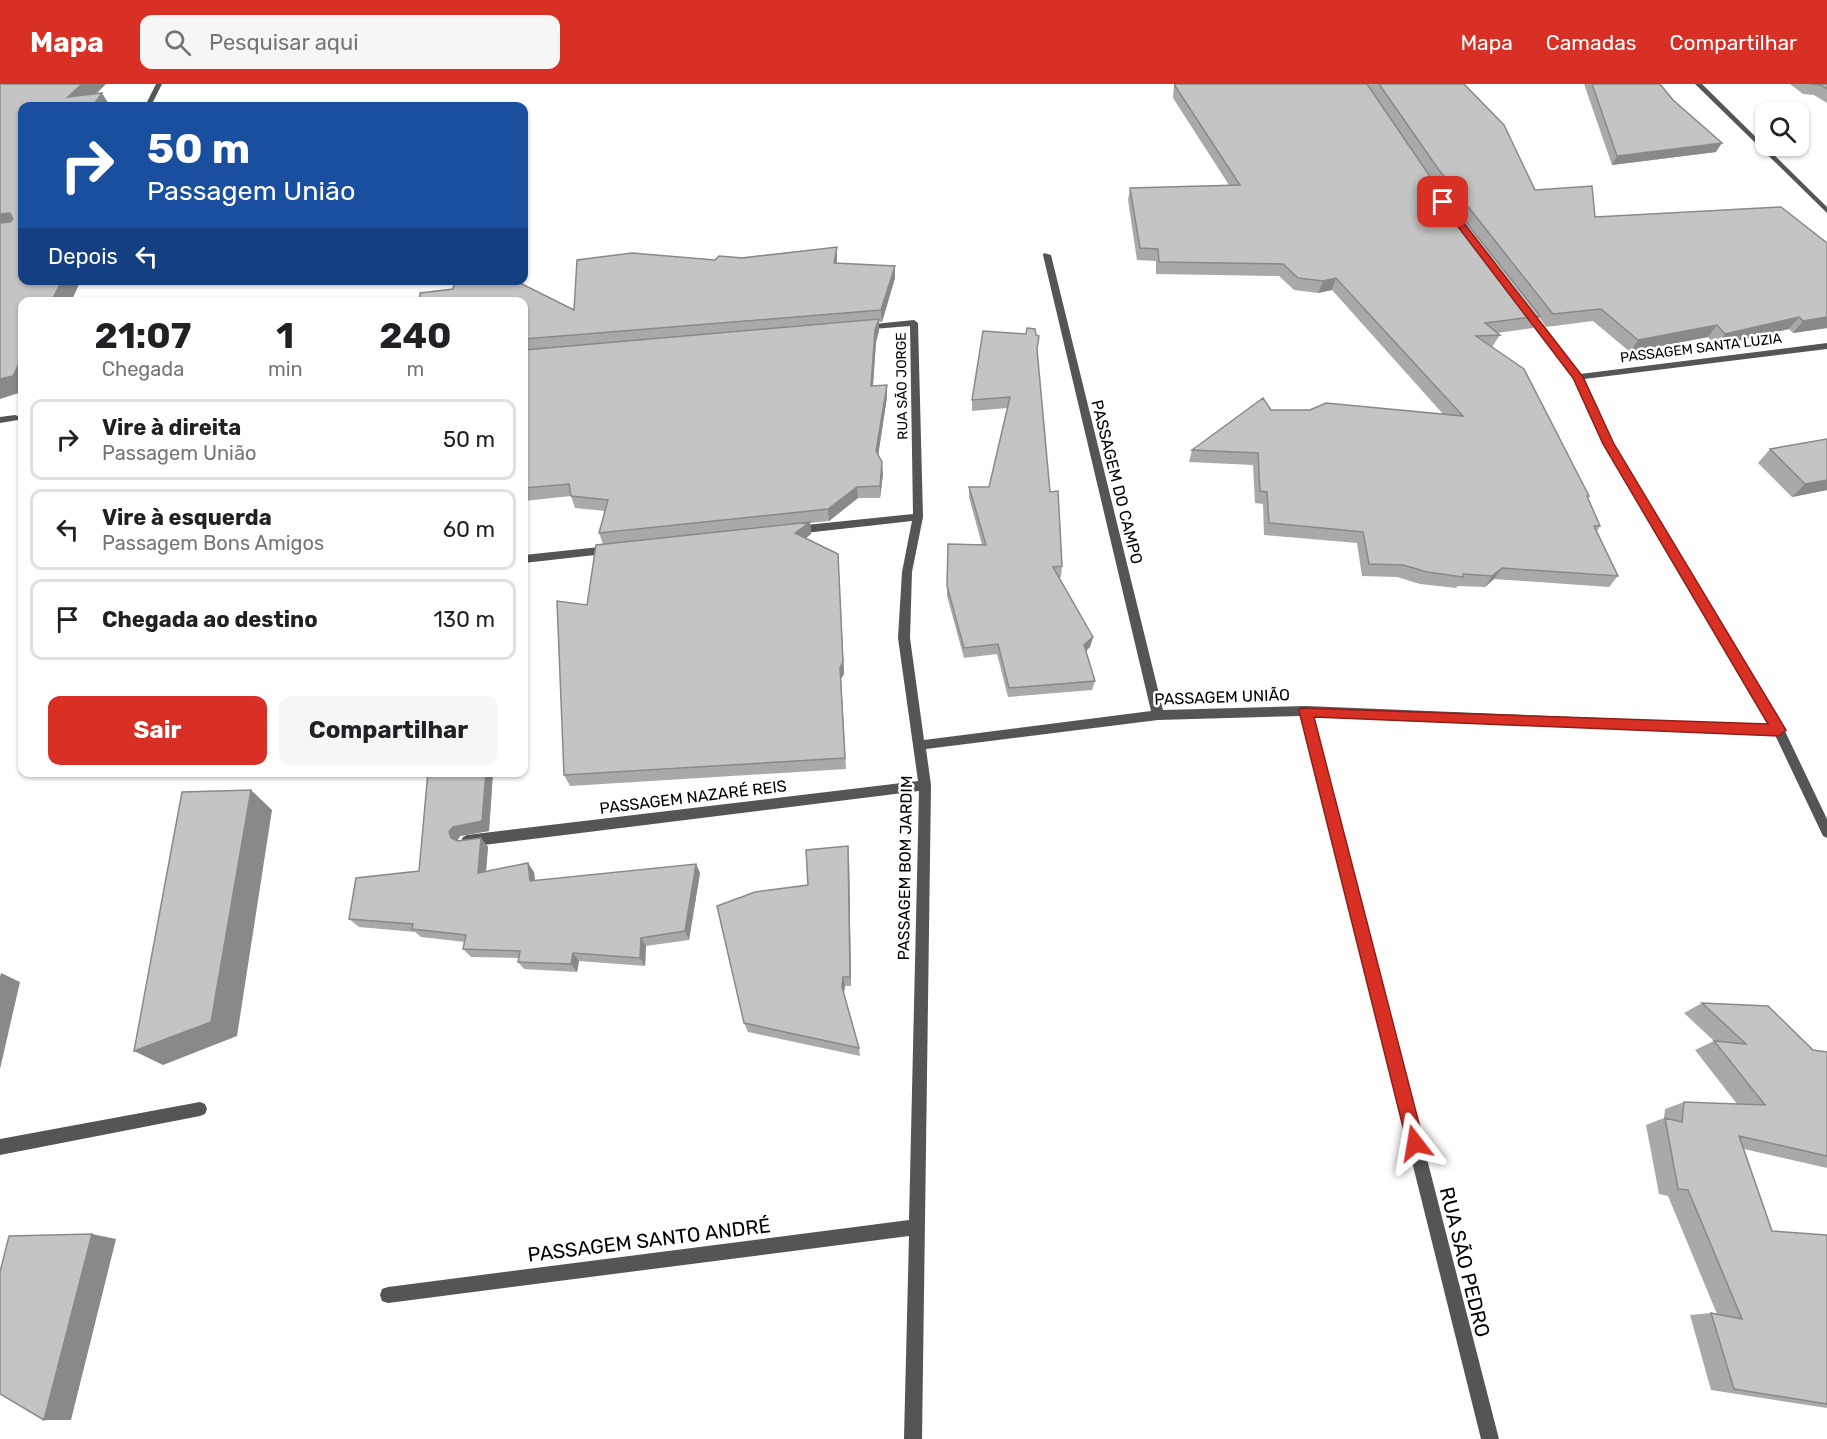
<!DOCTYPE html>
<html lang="pt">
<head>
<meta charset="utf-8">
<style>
  :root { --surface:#fff; --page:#f6f6f6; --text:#202124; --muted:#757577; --line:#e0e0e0; --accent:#d93025 }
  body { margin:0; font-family:Rubik,sans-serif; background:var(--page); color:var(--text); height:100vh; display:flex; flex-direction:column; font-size:22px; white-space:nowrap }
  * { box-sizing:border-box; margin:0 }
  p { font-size:20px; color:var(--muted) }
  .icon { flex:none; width:33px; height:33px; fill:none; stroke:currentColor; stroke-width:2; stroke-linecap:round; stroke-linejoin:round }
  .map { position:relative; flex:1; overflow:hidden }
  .details { position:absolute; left:18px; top:213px; width:510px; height:480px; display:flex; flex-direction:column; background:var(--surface); border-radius:12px; box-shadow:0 2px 4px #0004 }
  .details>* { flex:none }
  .top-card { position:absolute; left:18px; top:18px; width:510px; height:183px; border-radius:12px; box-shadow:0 2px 4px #0004; background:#1a4fa0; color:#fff; overflow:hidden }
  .fabs { position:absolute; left:1755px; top:18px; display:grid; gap:12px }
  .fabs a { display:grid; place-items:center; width:54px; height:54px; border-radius:12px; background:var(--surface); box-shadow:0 2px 4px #0004; font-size:30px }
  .pin { position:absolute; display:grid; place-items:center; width:51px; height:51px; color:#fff; margin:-26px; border-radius:12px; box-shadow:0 3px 9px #0006 }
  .me { position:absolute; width:66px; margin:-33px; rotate:346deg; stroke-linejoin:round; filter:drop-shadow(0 0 4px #0008) }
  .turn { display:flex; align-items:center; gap:21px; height:126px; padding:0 30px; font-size:27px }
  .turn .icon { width:78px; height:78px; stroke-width:2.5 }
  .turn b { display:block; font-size:42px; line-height:51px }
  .then { display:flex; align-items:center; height:57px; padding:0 30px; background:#0003; gap:12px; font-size:22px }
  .eta { display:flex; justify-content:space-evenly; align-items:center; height:102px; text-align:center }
  .eta b { font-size:36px; font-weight:700; line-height:42px }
  .primary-button { display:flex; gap:12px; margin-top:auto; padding:12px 30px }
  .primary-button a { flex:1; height:69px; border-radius:12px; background:var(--accent); color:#fff; font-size:24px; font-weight:700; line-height:69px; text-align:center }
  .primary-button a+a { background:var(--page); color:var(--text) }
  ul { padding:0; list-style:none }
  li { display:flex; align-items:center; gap:18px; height:81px; margin:0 12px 9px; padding:0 18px; border:3px solid var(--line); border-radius:12px }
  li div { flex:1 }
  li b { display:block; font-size:22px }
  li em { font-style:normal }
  header { display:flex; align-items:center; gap:36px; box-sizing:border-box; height:84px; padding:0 30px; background:var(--accent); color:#fff }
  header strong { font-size:28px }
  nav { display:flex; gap:33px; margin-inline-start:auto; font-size:21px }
  .search { width:420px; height:54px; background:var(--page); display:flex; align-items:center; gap:15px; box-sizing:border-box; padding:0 21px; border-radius:12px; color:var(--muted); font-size:22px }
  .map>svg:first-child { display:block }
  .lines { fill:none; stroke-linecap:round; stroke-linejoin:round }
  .street { fill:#555; fill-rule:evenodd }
  .wall { fill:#a9a9a9 }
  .shaded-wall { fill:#898989 }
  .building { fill:#c4c4c4; stroke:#898989; stroke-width:1.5 }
  .route { fill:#d93025; stroke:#8d1f18; stroke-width:1.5 }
  .labels { text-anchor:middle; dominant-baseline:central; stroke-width:5; stroke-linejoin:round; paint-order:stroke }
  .far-street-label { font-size:14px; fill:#000; stroke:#fff }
  .street-label { font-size:16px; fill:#000; stroke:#fff }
  .near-street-label { font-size:20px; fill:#000; stroke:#fff }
</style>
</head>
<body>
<header>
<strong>Mapa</strong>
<div class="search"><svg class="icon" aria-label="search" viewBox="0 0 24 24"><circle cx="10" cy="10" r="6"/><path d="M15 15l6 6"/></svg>Pesquisar aqui</div>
<nav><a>Mapa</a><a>Camadas</a><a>Compartilhar</a></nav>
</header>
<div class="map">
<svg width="1827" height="1355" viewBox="0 0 1827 1355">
  <rect width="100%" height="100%" fill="#fff"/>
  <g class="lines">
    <path class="street" d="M 156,0 L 162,0 L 151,22 L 145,22 Z
      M 1695,0 L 1702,0 L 1827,123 L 1827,129 Z
      M 1044,169 L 1051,171 L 1163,626 L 1306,622 L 1770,641 L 1604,360 L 1574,294 L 1522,225 L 1529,223 L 1580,290 L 1827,259 L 1827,265 L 1584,295 L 1614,360 L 1783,643 L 1827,735 L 1827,754 L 1823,752 L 1775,651 L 1313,632 L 1499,1355 L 1481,1355 L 1301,632 L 1158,636 L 926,665 L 931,701 L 922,1355 L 904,1355 L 909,1152 L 388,1219 L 382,1217 L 380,1211 L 382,1205 L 388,1203 L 909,1136 L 919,707 L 467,763 L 463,761 L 461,757 L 463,753 L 467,751 L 918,697 L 898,554 L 902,488 L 912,437 L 796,450 L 791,446 L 796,442 L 913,430 L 910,242 L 861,246 L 860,244 L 864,241 L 914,236 L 918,239 L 923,433 L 912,488 L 910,554 L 924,656 L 1151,627 L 1043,171 Z
      M 15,331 L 18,332 L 18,336 L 0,339 L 0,333 Z
      M 609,462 L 614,466 L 613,469 L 524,479 L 524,471 Z
      M 200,1018 L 205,1020 L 207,1025 L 205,1030 L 200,1032 L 0,1071 L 0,1055 Z"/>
  </g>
  <path class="wall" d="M 1174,0 L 1464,0 L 1535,106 L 1595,133 L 1827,244 L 1793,249 L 1789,245 L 1716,262 L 1708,253 L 1630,268 L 1593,237 L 1546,243 L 1539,233 L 1533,244 L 1497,249 L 1500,251 L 1492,263 L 1589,412 L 1588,414 L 1600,442 L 1597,447 L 1618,492 L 1609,503 L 1494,495 L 1485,503 L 1458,502 L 1456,504 L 1420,500 L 1397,493 L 1362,492 L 1357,459 L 1264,451 L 1263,420 L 1255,419 L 1253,381 L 1189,378 L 1192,366 L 1271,326 L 1443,330 L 1332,206 L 1318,209 L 1294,206 L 1279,192 L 1156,190 L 1156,177 L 1137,176 L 1128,116 L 1130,104 L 1229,101 L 1173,14 Z
    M 1584,0 L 1660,0 L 1716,68 L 1612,81 Z
    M 1790,0 L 1827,0 L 1827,19 L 1814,11 L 1803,10 Z
    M 837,163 L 837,179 L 895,182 L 895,194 L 882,238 L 879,238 L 879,247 L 876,258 L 873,302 L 887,301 L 887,313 L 878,371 L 883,390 L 880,414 L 858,414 L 829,437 L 810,439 L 811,450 L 806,454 L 838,470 L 844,590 L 841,595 L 846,685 L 570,702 L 564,691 L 587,521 L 603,460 L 599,449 L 605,427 L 575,424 L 571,412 L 524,417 L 524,218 L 574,226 L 715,176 Z
    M 1026,250 L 1037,267 L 1050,408 L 1062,482 L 1061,493 L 1058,493 L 1093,553 L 1090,563 L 1086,567 L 1095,597 L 1092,606 L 1008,613 L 997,570 L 964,574 L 947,512 L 948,460 L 982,461 L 969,413 L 969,403 L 989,403 L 1008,324 L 972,327 L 972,316 Z
    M 1770,365 L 1827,406 L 1792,413 L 1758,379 Z
    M 428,688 L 493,688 L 489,747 L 460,752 L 457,757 L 481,754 L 488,763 L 486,788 L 534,788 L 535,797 L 696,780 L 700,789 L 689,856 L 646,862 L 645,882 L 579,877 L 577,888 L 524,885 L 518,878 L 518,874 L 471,873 L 463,865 L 465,858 L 421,853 L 415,848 L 359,843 L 349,835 L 419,787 Z
    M 849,773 L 851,902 L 845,902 L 844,910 L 859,964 L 860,972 L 748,948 L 744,939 L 808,801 Z
    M 1702,919 L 1813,966 L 1827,968 L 1827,1084 L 1744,1065 L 1772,1147 L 1827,1151 L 1827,1324 L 1711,1306 L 1690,1231 L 1711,1229 L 1717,1230 L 1668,1112 L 1659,1110 L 1646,1041 L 1664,1034 L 1665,1025 L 1684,1018 L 1737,1020 L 1695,966 L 1714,957 L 1684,929 Z"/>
  <path class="shaded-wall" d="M 82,0 L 106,0 L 84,22 L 68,13 Z
    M 102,9 L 110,22 L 93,22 Z
    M 1722,59 L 1716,68 L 1612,81 L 1617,72 Z
    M 10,129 L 22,145 L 0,147 L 0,130 Z
    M 837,163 L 837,175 L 834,191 L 834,179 Z
    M 895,182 L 895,194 L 882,238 L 881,226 Z
    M 1336,194 L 1332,206 L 1318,209 L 1323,197 Z
    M 62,196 L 81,196 L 71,218 L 51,218 Z
    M 1799,233 L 1789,245 L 1716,262 L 1725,250 Z
    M 1827,233 L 1827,244 L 1793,249 L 1803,237 Z
    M 879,235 L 879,247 L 876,258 L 872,314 L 871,302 L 875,246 Z
    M 1717,241 L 1708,253 L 1630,268 L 1638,256 Z
    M 22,273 L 22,308 L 0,315 L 0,295 Z
    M 887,301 L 887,313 L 877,379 L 876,367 Z
    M 882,378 L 883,390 L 880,414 L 880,402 Z
    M 1827,396 L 1827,406 L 1792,413 L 1805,400 Z
    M 857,403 L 858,414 L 829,437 L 828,425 Z
    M 810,438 L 811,450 L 797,461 L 795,449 Z
    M 838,470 L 844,590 L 841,595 L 846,685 L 840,584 Z
    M 1502,484 L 1494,495 L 1485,503 L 1492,492 Z
    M 1093,553 L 1090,563 L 1082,571 L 1084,561 Z
    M 486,688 L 493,688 L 489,747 L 460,752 L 457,757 L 451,754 L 449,748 Z
    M 251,706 L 272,726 L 237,952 L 163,981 L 134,967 Z
    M 481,754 L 488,763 L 485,798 L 478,789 Z
    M 848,762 L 849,773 L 851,902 L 850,893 Z
    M 528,779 L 534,788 L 536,806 L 530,797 Z
    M 696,780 L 700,789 L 689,856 L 685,847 Z
    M 641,854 L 646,862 L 645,882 L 640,874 Z
    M 573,869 L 579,877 L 577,888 L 571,880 Z
    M 1,889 L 20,898 L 0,985 L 0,893 Z
    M 843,893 L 845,902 L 843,912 L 842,903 Z
    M 92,1150 L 116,1155 L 71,1336 L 44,1336 Z"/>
  <path class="building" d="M 0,0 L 82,0 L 68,13 L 102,9 L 93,22 L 22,22 L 22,196 L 62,196 L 51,218 L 22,218 L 22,273 L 13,292 L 0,295 L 0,139 L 10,138 L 13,135 L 10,129 L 0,130 Z
    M 1175,0 L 1367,0 L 1429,91 L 1540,232 L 1485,239 L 1500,251 L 1476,252 L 1524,285 L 1589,412 L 1587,412 L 1600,442 L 1594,442 L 1618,492 L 1502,484 L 1492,492 L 1463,490 L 1463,493 L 1427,488 L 1403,481 L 1369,480 L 1363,448 L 1269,439 L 1267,408 L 1260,407 L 1258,369 L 1192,366 L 1263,314 L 1271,326 L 1310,326 L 1326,319 L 1463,332 L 1336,194 L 1323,197 L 1298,194 L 1283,180 L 1159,178 L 1158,165 L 1140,164 L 1130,104 L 1240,101 L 1175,2 Z
    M 1379,0 L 1464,0 L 1504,41 L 1535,106 L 1592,102 L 1595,133 L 1781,123 L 1827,159 L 1827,233 L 1803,237 L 1799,233 L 1725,250 L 1717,241 L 1638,256 L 1601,225 L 1553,230 L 1439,86 Z
    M 1592,0 L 1660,0 L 1673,16 L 1722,59 L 1617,72 Z
    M 1810,0 L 1827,0 L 1827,5 L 1821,1 Z
    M 837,163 L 834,179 L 895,182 L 881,226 L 524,255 L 524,218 L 419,218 L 420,209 L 453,205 L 455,196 L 514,196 L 574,226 L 577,176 L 632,169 L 715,176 L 719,172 L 743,174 Z
    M 879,235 L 875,246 L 871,302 L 887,301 L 876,367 L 882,378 L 880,402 L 857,403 L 828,425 L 599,449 L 608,416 L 571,412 L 569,400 L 524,404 L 524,266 Z
    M 1027,244 L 1035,245 L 1036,251 L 1039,252 L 1037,265 L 1050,408 L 1058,407 L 1062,482 L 1053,483 L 1093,553 L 1084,561 L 1095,597 L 1009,604 L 998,560 L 964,564 L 947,502 L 948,460 L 986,461 L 969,403 L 989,403 L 1010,313 L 972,316 L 983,247 L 1026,250 Z
    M 1827,355 L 1827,396 L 1805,400 L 1770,365 Z
    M 810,438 L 795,449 L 838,470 L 843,578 L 840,584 L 845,674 L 564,691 L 557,517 L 587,521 L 596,461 Z
    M 428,688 L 486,688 L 482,737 L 453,743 L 449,748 L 451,754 L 458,757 L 481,754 L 478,789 L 528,779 L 530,797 L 696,780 L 685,847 L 641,854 L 640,874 L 573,869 L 571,880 L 518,878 L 520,867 L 463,865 L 466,851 L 412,845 L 413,840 L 349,835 L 356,794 L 419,787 Z
    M 251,706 L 211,938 L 134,967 L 182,708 Z
    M 848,762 L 850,893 L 843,893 L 842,903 L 859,964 L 744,939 L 717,822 L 755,808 L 808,801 L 806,766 Z
    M 1702,919 L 1768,922 L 1813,966 L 1827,968 L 1827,1072 L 1739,1052 L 1772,1147 L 1827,1151 L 1827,1320 L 1734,1305 L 1711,1229 L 1742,1235 L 1688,1106 L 1678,1105 L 1665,1034 L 1682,1038 L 1684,1018 L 1765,1021 L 1714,957 L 1746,960 Z
    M 92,1150 L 44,1336 L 0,1310 L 0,1188 L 9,1152 Z"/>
  <path class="route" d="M 1443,115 L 1446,116 L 1583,293 L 1614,360 L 1786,646 L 1779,652 L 1314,633 L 1424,1059 L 1421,1065 L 1415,1068 L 1409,1065 L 1407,1059 L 1299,627 L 1301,624 L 1768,640 L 1603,360 L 1573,294 L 1440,119 L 1438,118 Z"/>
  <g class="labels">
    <g class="far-street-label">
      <text transform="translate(1701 264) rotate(-7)">PASSAGEM SANTA LUZIA</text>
      <text transform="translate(902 302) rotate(-91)">RUA SÃO JORGE</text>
    </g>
    <g class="street-label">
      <text transform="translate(1117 398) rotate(76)">PASSAGEM DO CAMPO</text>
      <text transform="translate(1222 613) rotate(-2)">PASSAGEM UNIÃO</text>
      <text transform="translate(693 713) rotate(-7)">PASSAGEM NAZARÉ REIS</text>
      <text transform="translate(905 784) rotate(-89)">PASSAGEM BOM JARDIM</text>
    </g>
    <g class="near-street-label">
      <text transform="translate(649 1156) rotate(-7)">PASSAGEM SANTO ANDRÉ</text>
      <text transform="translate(1465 1178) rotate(76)">RUA SÃO PEDRO</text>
    </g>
  </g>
</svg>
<div class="fabs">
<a><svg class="icon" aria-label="search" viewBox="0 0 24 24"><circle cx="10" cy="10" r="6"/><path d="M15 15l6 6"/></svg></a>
</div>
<div class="pin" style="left:1443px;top:118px;background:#d93025"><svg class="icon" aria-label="arrive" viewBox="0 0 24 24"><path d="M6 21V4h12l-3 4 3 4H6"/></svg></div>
<svg class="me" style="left:1415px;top:1059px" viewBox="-20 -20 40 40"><path d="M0-17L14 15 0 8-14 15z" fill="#d93025" stroke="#fff" stroke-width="4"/></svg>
<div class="top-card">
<div class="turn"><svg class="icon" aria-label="right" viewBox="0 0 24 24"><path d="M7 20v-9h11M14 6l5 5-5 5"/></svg><div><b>50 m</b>Passagem União</div></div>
<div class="then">Depois<svg class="icon" aria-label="left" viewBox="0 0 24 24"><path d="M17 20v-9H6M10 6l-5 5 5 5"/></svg></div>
</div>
<section class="details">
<div class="eta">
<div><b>21:07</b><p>Chegada</p></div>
<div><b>1</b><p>min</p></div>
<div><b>240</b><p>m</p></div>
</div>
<ul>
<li><svg class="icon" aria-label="right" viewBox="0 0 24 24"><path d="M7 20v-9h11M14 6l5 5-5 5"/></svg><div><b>Vire à direita</b><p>Passagem União</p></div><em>50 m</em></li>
<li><svg class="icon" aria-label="left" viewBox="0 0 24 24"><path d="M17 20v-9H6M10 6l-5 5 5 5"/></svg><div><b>Vire à esquerda</b><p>Passagem Bons Amigos</p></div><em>60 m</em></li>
<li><svg class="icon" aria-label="arrive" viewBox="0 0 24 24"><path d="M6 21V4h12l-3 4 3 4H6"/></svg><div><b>Chegada ao destino</b></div><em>130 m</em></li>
</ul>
<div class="primary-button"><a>Sair</a><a>Compartilhar</a></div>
</section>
</div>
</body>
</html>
